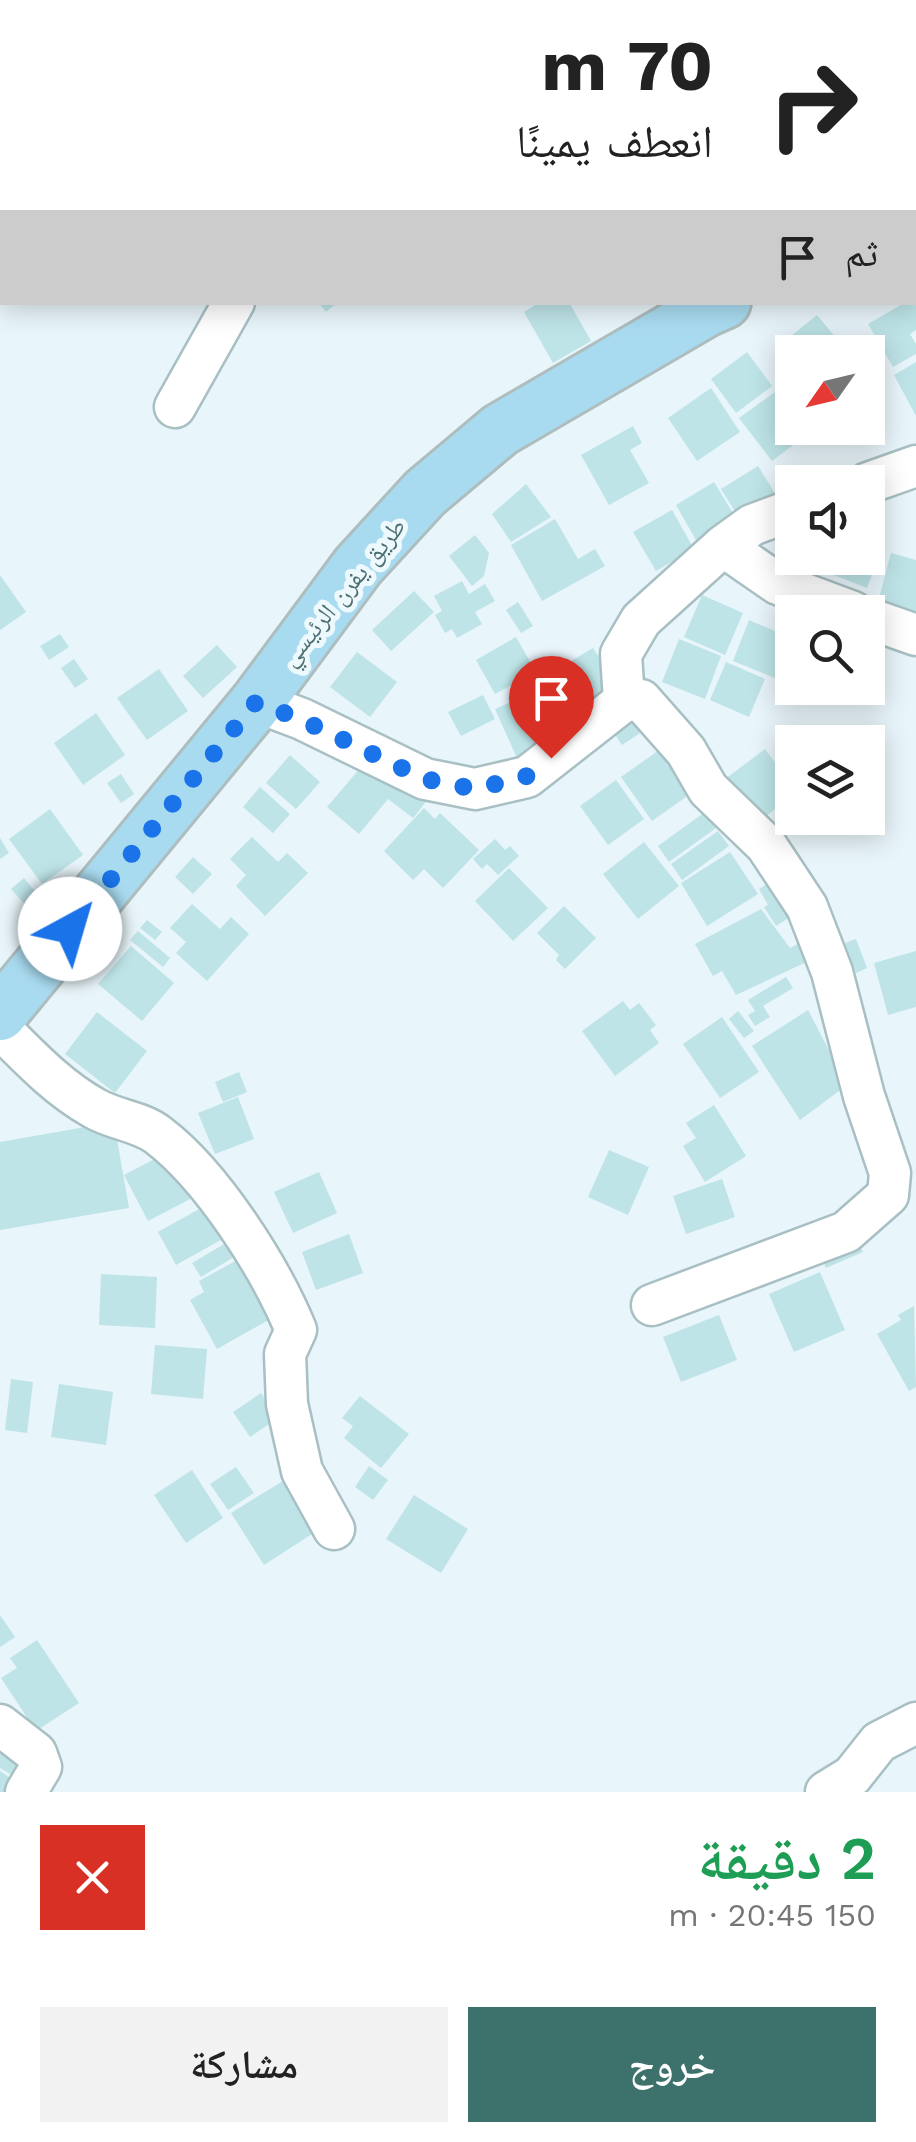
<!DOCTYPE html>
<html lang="ar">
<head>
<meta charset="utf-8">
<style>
  :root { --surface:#fff; --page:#f2f2f2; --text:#222; --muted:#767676; --accent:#3d726c }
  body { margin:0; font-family:"Work Sans","Noto Naskh Arabic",sans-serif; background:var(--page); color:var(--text); direction:rtl; height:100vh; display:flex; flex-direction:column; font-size:38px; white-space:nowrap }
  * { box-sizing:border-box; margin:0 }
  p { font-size:32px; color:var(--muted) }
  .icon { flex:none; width:55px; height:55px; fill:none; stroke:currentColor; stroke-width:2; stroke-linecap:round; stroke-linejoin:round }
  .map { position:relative; height:1792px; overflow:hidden; direction:ltr }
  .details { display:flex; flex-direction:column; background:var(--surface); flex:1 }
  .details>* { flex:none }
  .banner { position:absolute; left:0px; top:0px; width:918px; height:305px; box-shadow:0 5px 25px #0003; direction:rtl; background:#fff; color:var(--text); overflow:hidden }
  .needle { width:65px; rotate:236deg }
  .buttons { position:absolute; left:775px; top:335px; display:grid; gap:20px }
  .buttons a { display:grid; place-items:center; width:110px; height:110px; border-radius:0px; background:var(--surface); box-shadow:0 5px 25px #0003; font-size:50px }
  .pin { position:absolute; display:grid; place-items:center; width:85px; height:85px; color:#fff; margin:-102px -42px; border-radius:50% 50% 50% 0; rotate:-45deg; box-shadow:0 0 10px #0007 }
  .pin .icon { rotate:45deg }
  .me { position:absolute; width:110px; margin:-55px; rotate:39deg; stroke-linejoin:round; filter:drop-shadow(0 0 8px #0008) }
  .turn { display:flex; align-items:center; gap:35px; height:210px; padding:0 40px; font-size:45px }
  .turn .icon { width:130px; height:130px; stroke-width:2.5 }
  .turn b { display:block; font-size:70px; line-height:85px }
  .then { display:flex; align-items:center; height:95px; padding:0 40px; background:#0003; gap:20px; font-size:38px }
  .round { display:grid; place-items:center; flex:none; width:105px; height:105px; border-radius:0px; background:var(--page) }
  .summary { display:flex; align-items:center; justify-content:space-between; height:170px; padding:0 40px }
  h1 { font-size:60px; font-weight:600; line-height:75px; color:#1e9e55 }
  .button { display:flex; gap:20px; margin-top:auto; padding:20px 40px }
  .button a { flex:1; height:115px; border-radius:0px; background:var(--accent); color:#fff; font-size:40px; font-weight:600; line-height:115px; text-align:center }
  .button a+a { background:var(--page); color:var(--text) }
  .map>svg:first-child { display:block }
  .building { fill:#bee4e7 }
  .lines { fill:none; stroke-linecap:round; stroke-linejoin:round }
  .minor-casing { stroke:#a8c0c3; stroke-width:45 }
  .major-casing { stroke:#aebdbe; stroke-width:58 }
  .minor { stroke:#fff; stroke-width:40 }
  .major { stroke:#a9dbf0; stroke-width:52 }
  .route { stroke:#1a73e8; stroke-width:18; stroke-dasharray:0 32.4 }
  .labels { text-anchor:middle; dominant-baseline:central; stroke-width:10; stroke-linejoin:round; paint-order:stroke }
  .street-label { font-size:25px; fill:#4f7071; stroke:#eef9fd }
</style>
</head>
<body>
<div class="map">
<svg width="916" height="1792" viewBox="0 0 916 1792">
  <rect width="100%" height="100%" fill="#e8f5fa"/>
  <path class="building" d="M 318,302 L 338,302 L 326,312 Z
    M 540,302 L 569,302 L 591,341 L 553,363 L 524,312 Z
    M 906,302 L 916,302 L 916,330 L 910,334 L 916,344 L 916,354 L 893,367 L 868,324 Z
    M 817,315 L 837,339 L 821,352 L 792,352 L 792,360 L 780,345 Z
    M 747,352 L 772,386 L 736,413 L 711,379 Z
    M 916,362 L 916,416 L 894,375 Z
    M 711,388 L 740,432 L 697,461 L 668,418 Z
    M 778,390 L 792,410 L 792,428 L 805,428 L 809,433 L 772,461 L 739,418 Z
    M 633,426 L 642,443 L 630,450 L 649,483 L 609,505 L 581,455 Z
    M 758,466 L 778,498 L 741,521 L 721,489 Z
    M 714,482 L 739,523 L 700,547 L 676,505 Z
    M 526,484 L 551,517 L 511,542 L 492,514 Z
    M 672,510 L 694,549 L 656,571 L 633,532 Z
    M 555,519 L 578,559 L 595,549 L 605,566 L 542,601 L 511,545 Z
    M 792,534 L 792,553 L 785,558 L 777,544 Z
    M 475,535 L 489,553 L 484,576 L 472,586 L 449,556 Z
    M 868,541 L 882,547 L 867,588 L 826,572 L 832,558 L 868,558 Z
    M 891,553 L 916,560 L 916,612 L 878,602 Z
    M 0,575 L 26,612 L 0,630 Z
    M 462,581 L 469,594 L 485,584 L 495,601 L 475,612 L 482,624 L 457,638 L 452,629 L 445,633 L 435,615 L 442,611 L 434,596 Z
    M 414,591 L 434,612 L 391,651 L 372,630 Z
    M 702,595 L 743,613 L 725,655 L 684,637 Z
    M 518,602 L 533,626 L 521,633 L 506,610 Z
    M 749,620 L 791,638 L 775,678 L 733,661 Z
    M 60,634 L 69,647 L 49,660 L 40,646 Z
    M 516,637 L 536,672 L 495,694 L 476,660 Z
    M 679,639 L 721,656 L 705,699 L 662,682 Z
    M 217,645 L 237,667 L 203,698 L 183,676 Z
    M 593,648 L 615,682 L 580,719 L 551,673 Z
    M 357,652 L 397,682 L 370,717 L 330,687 Z
    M 74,659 L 88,679 L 75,688 L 61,668 Z
    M 726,662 L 765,679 L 749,717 L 710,700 Z
    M 159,669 L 188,711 L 147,740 L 117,698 Z
    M 540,689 L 562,738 L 517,758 L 495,709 Z
    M 483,695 L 495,719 L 461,736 L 448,712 Z
    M 96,713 L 125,755 L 83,785 L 54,743 Z
    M 632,721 L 640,733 L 622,745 L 614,733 Z
    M 662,748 L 693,792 L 652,821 L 621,777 Z
    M 765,749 L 792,785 L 792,796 L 757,823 L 724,780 Z
    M 290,755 L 320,782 L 296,809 L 266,783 Z
    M 367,760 L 429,798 L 413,818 L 388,799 L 359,834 L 327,807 Z
    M 121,774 L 134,794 L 121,803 L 107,783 Z
    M 616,780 L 644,819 L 608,845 L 580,806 Z
    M 260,787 L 290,814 L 273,833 L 243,807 Z
    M 424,808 L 435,819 L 440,813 L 479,850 L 443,888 L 424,869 L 413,880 L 384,851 Z
    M 50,809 L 83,855 L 42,884 L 9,839 Z
    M 705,812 L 716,828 L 669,862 L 658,846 Z
    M 718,831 L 729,846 L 682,880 L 671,864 Z
    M 252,837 L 278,862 L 287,853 L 308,873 L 265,916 L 236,886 L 246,875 L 230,859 Z
    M 0,838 L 9,853 L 0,859 Z
    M 495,839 L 505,850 L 510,846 L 519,856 L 498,875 L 487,864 L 482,869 L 473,859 Z
    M 644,842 L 679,886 L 638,919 L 603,874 Z
    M 730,852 L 758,894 L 707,926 L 681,883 Z
    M 193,857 L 212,874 L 193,894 L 175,877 Z
    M 509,868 L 548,908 L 513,941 L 475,901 Z
    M 779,876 L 801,910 L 776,926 L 764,907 L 768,905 L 759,889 Z
    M 24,878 L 48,907 L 36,917 L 11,889 Z
    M 192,904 L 220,929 L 231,917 L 249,934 L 207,981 L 176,953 L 186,942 L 170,928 Z
    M 564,906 L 596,938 L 565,969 L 556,960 L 559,955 L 537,933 Z
    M 761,909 L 790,948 L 811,937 L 815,958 L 736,995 L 722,971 L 713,976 L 695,944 Z
    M 147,920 L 162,932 L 155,940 L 140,928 Z
    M 138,931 L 170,958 L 163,967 L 130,940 Z
    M 856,939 L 867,968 L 856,973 L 845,943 Z
    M 131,946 L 174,983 L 142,1021 L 98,984 Z
    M 916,951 L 916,1007 L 888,1015 L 874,963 Z
    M 786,977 L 793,988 L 763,1006 L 770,1017 L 755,1026 L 748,1015 L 755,1011 L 748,1000 Z
    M 623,1001 L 630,1010 L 639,1003 L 656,1025 L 650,1030 L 659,1043 L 615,1076 L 582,1031 Z
    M 808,1010 L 847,1085 L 800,1120 L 752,1046 Z
    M 738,1011 L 754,1031 L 744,1038 L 729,1019 Z
    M 97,1012 L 147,1051 L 115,1093 L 65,1054 Z
    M 722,1017 L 759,1072 L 720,1098 L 683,1044 Z
    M 239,1072 L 247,1092 L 223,1102 L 215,1082 Z
    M 238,1097 L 254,1139 L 215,1154 L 198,1113 Z
    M 714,1105 L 746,1156 L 705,1182 L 683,1146 L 696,1138 L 686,1123 Z
    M 114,1122 L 129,1208 L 0,1230 L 0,1142 Z
    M 609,1150 L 649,1167 L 628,1215 L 588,1197 Z
    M 168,1152 L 192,1198 L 148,1221 L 124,1175 Z
    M 319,1172 L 337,1213 L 293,1233 L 274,1192 Z
    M 722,1179 L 735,1217 L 686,1234 L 673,1196 Z
    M 210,1203 L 228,1236 L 176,1265 L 158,1232 Z
    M 349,1234 L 363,1273 L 316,1290 L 302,1252 Z
    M 856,1237 L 863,1252 L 826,1268 L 819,1252 Z
    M 231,1240 L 239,1254 L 201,1277 L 192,1263 Z
    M 239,1259 L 272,1318 L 217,1349 L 190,1300 L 204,1292 L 199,1281 Z
    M 820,1272 L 845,1330 L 794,1352 L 769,1294 Z
    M 101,1274 L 157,1277 L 155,1328 L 99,1325 Z
    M 914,1306 L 916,1387 L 909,1391 L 877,1334 L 901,1320 L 898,1315 Z
    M 719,1315 L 737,1360 L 681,1382 L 663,1337 Z
    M 155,1345 L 207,1349 L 203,1399 L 151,1394 Z
    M 11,1379 L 33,1382 L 27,1433 L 5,1430 Z
    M 59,1384 L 113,1392 L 106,1445 L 51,1437 Z
    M 261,1393 L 278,1418 L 250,1437 L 233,1412 Z
    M 360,1396 L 409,1434 L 381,1468 L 344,1438 L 353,1426 L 342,1418 Z
    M 369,1466 L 388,1480 L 373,1500 L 355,1487 Z
    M 236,1467 L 254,1493 L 228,1510 L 210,1484 Z
    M 192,1470 L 223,1518 L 186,1543 L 154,1495 Z
    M 283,1481 L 315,1532 L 264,1565 L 231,1513 Z
    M 414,1495 L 468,1529 L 441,1573 L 386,1539 Z
    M 0,1615 L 15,1637 L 0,1647 Z
    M 37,1640 L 79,1703 L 36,1731 L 1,1678 L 17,1668 L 10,1658 Z
    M 0,1747 L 26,1762 L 17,1778 L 0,1768 Z
    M 0,1771 L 12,1779 L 4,1792 L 0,1792 Z"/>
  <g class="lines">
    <g class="minor-casing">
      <path id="minor" d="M 597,2 L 601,0
        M 175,407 L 234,302
        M 868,483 L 916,466
        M 723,546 L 778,584 L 853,612
        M 868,618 L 916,635
        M 624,701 L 641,700 L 686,751 L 708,789 L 766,845 L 807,907 L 832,972 L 864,1096 L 890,1173 L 888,1195 L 846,1232 L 652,1305
        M 257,702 L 302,719 L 425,779 L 475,789 L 527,777 L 624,701 L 621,654 L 641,620 L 723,546 L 752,525 L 792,510
        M 0,1028 C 29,1057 58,1088 94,1108 C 114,1120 140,1121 158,1135 C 212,1176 270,1267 296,1330 L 285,1354 L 287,1404 L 302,1471 L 334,1529
        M 0,1725 L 36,1753 L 41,1767 L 26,1792
        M 826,1792 L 852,1776 L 879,1742 L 916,1723"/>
    </g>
    <g class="major-casing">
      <path id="major" d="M 915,228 L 916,227
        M 0,1014 L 257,702 L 358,566 L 425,493 L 500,430 L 706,310 L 724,302"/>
    </g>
    <use href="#minor" class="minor"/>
    <use href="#major" class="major"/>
  </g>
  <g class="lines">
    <path class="route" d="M 70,929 L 256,702 L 302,720 L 425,779 L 475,789 L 527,776 L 551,758"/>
  </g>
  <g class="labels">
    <g class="street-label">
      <text transform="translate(343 592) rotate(-51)">طريق يفرن الرئيسي</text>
    </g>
  </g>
</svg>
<div class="buttons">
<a><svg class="needle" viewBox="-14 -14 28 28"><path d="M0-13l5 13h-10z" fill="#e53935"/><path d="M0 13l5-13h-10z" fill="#767676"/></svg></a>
<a><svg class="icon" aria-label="sound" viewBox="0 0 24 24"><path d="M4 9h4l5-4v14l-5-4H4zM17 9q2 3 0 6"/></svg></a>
<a><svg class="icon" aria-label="search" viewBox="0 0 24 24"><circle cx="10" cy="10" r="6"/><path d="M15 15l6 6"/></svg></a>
<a><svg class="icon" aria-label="layers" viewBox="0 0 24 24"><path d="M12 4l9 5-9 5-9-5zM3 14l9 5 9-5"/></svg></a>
</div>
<div class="pin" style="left:551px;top:758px;background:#d93025"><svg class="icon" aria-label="arrive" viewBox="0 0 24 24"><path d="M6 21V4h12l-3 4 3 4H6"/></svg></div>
<svg class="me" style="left:70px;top:929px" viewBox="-20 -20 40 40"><circle r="19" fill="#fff"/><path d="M0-13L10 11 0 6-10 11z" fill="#1a73e8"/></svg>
<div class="banner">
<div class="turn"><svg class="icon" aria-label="right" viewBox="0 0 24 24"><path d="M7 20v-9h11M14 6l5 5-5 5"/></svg><div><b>70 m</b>انعطف يمينًا</div></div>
<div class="then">ثم<svg class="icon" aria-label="arrive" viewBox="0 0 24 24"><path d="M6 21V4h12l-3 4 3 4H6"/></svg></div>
</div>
</div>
<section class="details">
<div class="summary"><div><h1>2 دقيقة</h1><p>150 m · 20:45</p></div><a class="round" style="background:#d93025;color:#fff"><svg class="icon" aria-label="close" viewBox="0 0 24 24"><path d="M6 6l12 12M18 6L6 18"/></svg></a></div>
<div class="button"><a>خروج</a><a>مشاركة</a></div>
</section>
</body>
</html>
